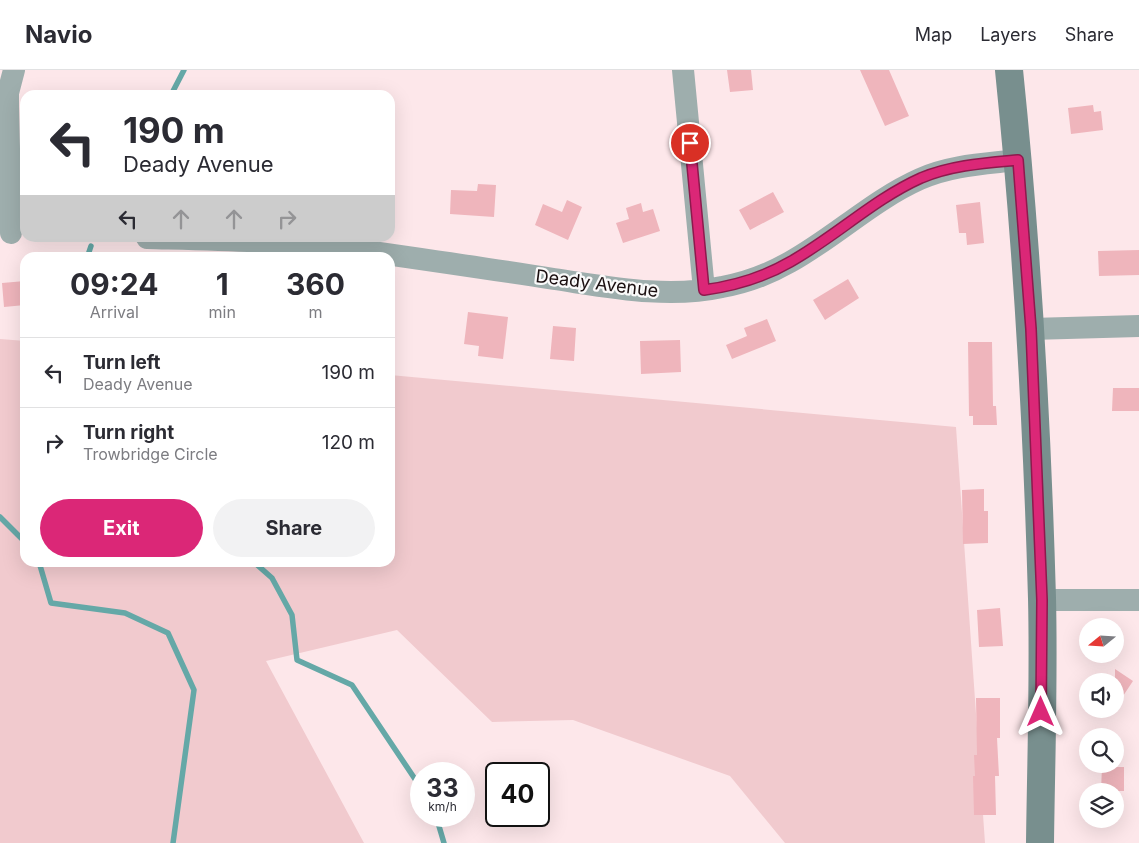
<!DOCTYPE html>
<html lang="en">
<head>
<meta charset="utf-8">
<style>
  :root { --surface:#fff; --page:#f2f2f3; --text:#2b2b33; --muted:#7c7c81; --line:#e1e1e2; --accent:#db2777 }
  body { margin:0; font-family:Inter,sans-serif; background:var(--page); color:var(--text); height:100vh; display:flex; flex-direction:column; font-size:19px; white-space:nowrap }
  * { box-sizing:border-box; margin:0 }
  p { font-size:16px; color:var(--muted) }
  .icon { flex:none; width:28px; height:28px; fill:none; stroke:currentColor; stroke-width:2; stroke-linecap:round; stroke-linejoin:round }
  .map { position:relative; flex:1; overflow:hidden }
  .panel { position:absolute; left:20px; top:182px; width:375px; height:315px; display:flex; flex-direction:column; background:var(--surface); border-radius:15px; box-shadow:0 5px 20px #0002 }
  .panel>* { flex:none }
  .banner { position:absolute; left:20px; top:20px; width:375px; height:152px; border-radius:15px; box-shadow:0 5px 20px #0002; background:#fff; color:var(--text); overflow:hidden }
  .needle { width:32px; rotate:252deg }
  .fabs { position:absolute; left:1079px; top:548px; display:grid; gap:10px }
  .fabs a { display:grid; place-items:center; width:45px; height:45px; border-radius:50%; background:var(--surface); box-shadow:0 5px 20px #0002; font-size:25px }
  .speed { position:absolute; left:410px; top:692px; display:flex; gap:10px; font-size:25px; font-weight:700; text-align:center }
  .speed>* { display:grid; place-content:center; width:65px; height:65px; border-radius:50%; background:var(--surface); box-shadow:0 5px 20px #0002; line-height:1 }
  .speed small { font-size:12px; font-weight:400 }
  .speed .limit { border:2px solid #111; border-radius:8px; background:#fff; color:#111 }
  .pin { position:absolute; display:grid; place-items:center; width:42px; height:42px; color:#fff; margin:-21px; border:2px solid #fff; border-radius:50%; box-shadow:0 1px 5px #0007 }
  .me { position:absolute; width:55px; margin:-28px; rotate:0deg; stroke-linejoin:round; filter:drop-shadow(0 0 4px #0008) }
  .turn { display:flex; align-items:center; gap:18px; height:105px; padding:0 20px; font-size:22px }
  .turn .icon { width:65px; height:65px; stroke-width:2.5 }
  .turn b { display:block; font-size:35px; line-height:42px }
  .lanes { display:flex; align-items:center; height:48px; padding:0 20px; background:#0003; justify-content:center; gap:25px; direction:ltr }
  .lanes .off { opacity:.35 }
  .eta { display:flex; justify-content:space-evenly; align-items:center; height:85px; text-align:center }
  .eta b { font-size:30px; font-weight:700; line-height:35px }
  .button { display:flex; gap:10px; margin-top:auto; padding:10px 20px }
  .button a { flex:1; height:58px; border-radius:30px; background:var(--accent); color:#fff; font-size:20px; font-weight:700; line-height:58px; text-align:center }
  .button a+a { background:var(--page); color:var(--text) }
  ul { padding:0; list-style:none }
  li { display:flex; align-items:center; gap:15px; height:70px; padding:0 20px; border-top:1px solid var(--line) }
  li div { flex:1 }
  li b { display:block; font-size:19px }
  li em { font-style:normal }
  header { display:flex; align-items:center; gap:30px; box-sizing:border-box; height:70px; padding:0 25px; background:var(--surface); border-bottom:1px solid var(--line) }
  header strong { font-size:24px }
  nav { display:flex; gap:28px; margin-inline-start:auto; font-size:18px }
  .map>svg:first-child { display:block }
  .green { fill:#f1cace }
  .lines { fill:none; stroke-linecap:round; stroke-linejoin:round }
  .stream { stroke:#65a8a7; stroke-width:5.5 }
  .building { fill:#efb5bc }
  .street { stroke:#9eaead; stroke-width:22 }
  .secondary { stroke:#788f8e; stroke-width:28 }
  .route-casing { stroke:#8e194d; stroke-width:12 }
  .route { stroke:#db2777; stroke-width:9 }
  .labels { text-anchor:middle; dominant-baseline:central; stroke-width:4.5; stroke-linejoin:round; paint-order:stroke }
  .street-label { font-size:18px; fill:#1a0f10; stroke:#fafafa }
</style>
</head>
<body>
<header>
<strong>Navio</strong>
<nav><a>Map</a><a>Layers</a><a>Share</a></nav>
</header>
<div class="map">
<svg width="1139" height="773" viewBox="0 0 1139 773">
  <rect width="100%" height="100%" fill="#fde7ea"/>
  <path class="green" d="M 0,269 L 25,271 L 25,492 L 390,492 L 390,305 L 956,357 L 985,773 L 785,773 L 730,706 L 573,650 L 492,652 L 397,560 L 266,591 L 364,773 L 0,773 Z"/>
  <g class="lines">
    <path class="stream" d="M 171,25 L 184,0
      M 87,188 L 91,176
      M 0,447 L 25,472
      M 39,492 L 51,533 L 125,543 L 168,563 L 194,620 L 173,773
      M 254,492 L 272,508 L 292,545 L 297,590 L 352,615 L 421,718
      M 436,746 L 444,773"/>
  </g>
  <path class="building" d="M 727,0 L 751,0 L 753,20 L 730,22 Z
    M 860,0 L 889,0 L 909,46 L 885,56 Z
    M 1093,35 L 1094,42 L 1101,41 L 1103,60 L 1071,64 L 1068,38 Z
    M 478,114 L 496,115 L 494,147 L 450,144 L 451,120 L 477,121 Z
    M 773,122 L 784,142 L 750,160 L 739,140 Z
    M 567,130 L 582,137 L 568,170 L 535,155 L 543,134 L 562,142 Z
    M 980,132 L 984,173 L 967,175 L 966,163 L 959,163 L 956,135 Z
    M 641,133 L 643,142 L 653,139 L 660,161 L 623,173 L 616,153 L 629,149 L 626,138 Z
    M 1139,180 L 1139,205 L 1099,206 L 1098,181 Z
    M 848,209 L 859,228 L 825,250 L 813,230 Z
    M 25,211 L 25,235 L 4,237 L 2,213 Z
    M 468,242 L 508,247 L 503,289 L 478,286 L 479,276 L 464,274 Z
    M 767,249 L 776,271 L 732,289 L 726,275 L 747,266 L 744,258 Z
    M 553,256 L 576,258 L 574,291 L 550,289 Z
    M 680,270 L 681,302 L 641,304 L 640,271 Z
    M 968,272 L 992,272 L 993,336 L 996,336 L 997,355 L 973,355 L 973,346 L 969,346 Z
    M 1113,318 L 1139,318 L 1139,341 L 1112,341 Z
    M 984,419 L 984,441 L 988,441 L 988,473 L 963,474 L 962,420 Z
    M 1000,538 L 1003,576 L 979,577 L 977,540 Z
    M 1115,599 L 1133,611 L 1115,638 Z
    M 976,628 L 1000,628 L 1000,668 L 997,668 L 999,706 L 995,706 L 996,745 L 974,745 L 973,706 L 975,706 L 974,685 L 977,685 Z
    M 1102,697 L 1124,697 L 1124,721 L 1101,721 Z"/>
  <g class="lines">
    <path class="street" d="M 683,0 L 704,220
      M 11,163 L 8,37 L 8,23 L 14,0
      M 147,168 C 220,170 293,171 365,181 C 428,190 491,199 554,209 C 609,217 667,229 722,217 C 745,213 769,204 790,192 C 835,167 873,130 920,109 C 951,95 985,94 1018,90
      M 1031,259 L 1139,256
      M 1042,530 L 1139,530"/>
    <path class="secondary" d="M 1009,0 C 1027,175 1037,352 1042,528 C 1044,609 1041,691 1040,773"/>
  </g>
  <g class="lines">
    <g class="route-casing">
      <path id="route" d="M 690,73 L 704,220 C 734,216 764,207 790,192 C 835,167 874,129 921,108 C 952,95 985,93 1018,90 L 1031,259 L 1042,530 L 1041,642"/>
    </g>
    <use href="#route" class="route"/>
  </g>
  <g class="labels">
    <g class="street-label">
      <text transform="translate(597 213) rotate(7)">Deady Avenue</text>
    </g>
  </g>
</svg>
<div class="fabs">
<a><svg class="needle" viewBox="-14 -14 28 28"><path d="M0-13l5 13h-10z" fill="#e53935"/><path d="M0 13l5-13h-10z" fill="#7c7c81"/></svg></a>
<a><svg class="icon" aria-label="sound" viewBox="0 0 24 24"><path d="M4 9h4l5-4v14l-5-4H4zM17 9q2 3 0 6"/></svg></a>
<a><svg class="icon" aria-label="search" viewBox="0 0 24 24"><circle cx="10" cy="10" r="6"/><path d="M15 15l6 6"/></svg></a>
<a><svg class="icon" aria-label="layers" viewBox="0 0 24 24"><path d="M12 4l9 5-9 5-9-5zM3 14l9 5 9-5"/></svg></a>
</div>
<div class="speed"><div>33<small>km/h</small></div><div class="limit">40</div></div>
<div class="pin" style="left:690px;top:73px;background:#d93025"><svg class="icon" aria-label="arrive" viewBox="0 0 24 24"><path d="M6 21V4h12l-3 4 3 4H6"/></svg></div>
<svg class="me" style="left:1041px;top:642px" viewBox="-20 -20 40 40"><path d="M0-17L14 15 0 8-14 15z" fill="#db2777" stroke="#fff" stroke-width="4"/></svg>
<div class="banner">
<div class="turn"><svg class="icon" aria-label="left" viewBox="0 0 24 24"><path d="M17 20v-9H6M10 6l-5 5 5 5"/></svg><div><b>190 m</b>Deady Avenue</div></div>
<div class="lanes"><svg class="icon" aria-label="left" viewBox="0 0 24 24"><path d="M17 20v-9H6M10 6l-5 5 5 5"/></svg><svg class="icon off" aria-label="ahead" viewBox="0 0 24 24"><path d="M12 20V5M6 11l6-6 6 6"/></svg><svg class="icon off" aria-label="ahead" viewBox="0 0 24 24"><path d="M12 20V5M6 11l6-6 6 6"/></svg><svg class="icon off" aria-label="right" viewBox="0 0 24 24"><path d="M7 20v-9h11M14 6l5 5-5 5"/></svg></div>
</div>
<section class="panel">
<div class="eta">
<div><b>09:24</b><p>Arrival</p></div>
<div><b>1</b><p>min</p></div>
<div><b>360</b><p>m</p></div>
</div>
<ul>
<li><svg class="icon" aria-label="left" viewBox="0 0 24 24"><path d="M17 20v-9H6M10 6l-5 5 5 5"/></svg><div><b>Turn left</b><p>Deady Avenue</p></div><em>190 m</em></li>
<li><svg class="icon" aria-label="right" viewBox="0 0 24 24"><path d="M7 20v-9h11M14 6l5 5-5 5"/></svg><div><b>Turn right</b><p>Trowbridge Circle</p></div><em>120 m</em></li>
</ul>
<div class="button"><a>Exit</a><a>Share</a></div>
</section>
</div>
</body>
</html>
